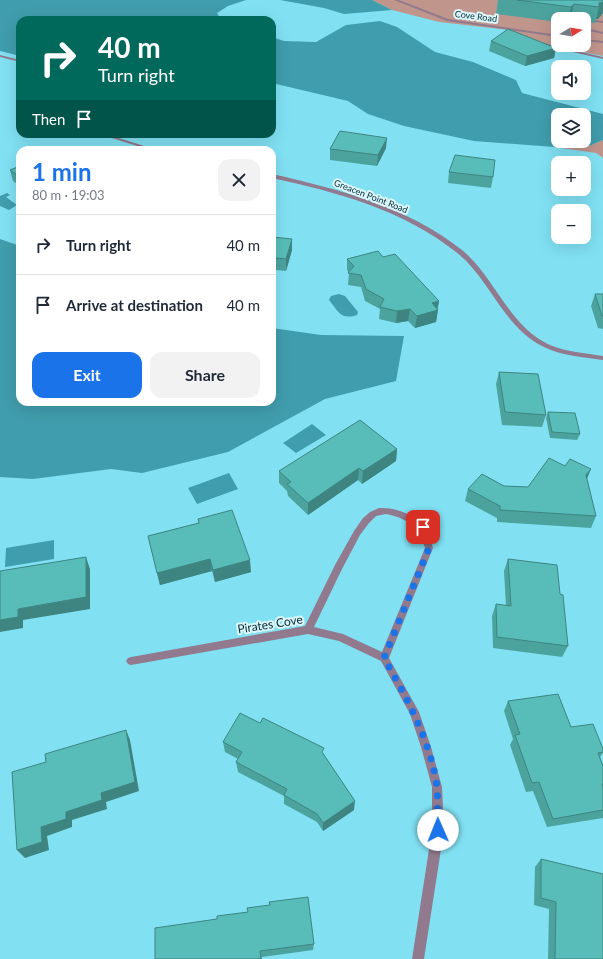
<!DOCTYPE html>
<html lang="en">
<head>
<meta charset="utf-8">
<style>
  :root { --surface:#fff; --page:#f2f2f3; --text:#1f2937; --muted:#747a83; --line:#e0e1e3; --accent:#1a73e8 }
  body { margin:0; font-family:Lato,sans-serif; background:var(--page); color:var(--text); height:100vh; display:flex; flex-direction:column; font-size:15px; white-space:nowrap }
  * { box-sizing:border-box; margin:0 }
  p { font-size:13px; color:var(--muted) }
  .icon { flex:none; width:22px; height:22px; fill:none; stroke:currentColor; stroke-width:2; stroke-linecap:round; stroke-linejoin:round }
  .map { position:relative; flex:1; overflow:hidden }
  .details { position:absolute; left:16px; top:146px; width:260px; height:260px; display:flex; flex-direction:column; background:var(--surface); border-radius:12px; box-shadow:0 4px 16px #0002 }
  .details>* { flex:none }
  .guide { position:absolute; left:16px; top:16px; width:260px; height:122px; border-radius:12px; box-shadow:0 4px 16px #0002; background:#00695c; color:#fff; overflow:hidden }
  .needle { width:26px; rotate:79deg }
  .fabs { position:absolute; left:551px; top:12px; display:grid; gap:8px }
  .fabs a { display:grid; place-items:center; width:40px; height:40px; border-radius:8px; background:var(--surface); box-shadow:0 4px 16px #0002; font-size:20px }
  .pin { position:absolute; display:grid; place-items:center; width:34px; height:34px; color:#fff; margin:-17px; border-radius:8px; box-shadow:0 2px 6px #0006 }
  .me { position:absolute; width:44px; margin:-22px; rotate:359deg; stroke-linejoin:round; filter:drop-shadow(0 0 3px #0008) }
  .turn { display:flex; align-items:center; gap:14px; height:84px; padding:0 16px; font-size:18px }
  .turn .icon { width:52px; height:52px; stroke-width:2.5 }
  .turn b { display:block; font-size:28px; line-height:34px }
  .then { display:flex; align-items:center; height:38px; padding:0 16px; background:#0003; gap:8px; font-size:15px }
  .round { display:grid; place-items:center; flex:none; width:42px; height:42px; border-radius:12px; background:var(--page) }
  .summary { display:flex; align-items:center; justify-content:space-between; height:68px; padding:0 16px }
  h1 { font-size:24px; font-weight:700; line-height:30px; color:var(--accent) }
  .primary-button { display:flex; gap:8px; margin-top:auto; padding:8px 16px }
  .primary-button a { flex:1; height:46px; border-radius:12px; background:var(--accent); color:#fff; font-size:16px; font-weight:700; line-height:46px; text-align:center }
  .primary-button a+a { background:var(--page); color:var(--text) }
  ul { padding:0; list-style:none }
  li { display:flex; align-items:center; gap:12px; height:60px; padding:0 16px; border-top:1px solid var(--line) }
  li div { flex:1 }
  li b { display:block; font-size:15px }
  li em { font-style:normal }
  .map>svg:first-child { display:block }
  .green { fill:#c0958c; fill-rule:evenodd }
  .water { fill:#409dad; fill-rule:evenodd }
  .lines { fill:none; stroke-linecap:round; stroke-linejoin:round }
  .service { fill:#917a8d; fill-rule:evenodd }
  .minor { fill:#917a8d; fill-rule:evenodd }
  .wall { fill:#4ca39e }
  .shaded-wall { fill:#3e8481 }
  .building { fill:#58bdb8; stroke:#3e8481 }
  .route { stroke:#1a73e8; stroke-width:7; stroke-dasharray:0 12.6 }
  .labels { text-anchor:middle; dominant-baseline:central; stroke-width:4; stroke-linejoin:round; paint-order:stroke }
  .far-street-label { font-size:9px; fill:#022f36; stroke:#dcf6fc }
  .near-street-label { font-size:12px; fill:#022f36; stroke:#dcf6fc }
</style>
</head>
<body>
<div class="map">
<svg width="603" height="959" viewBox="0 0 603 959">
  <rect width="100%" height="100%" fill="#81e1f3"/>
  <path class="green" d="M 372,0 L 603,0 L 603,56 L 511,38 L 509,30 L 439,22 L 392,10 ZM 558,19 L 584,19 L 584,45 L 558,45 Z
    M 603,140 L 603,158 L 596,153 L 554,147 L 589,146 Z"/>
  <path class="water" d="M 0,0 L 246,0 L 228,6 L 217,13 L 221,20 L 20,20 L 20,56 L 0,51 Z
    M 280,0 L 372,0 L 392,10 L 344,14 L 324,8 Z
    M 380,21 L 397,27 L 435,52 L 473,62 L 516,80 L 522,93 L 603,114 L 603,140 L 589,146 L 554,147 L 474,141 L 404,126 L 368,114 L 348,101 L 272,83 L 272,37 L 284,41 L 316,42 L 346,25 ZM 558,115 L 584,115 L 584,141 L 558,141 Z
    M 7,193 L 10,195 L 6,197 L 17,205 L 9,210 L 0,206 L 0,196 Z
    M 0,239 L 20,246 L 20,402 L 272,402 L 272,328 L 321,335 L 404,336 L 396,381 L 325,399 L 228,452 L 142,473 L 111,469 L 33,479 L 0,477 Z
    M 339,294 L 345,296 L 358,312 L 357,315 C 340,320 339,312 329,300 L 331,296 Z
    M 312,424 L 326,435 L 296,453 L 283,443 Z
    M 229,473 L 238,489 L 197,504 L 188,488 Z
    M 54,540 L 54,559 L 5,567 L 6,548 Z"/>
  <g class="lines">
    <path class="service" d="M 596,20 L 603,21 L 603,23 L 595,22 Z
      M 584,25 L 591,29 L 603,32 L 603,34 L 589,31 L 584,28 Z
      M 538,42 L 603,57 L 603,59 L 538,44 Z"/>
    <path class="minor" d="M 394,0 L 399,0 L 448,19 L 558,35 L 558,37 L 447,21 Z
      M 584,39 L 603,41 L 603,43 L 584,41 Z
      M 0,55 L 20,60 L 20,62 L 0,57 Z
      M 99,134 L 106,134 L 157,150 L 150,150 Z
      M 272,174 C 338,189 408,207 462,250 C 495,277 509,327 550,345 C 566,352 585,353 603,356 L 603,360 C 583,357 562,356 544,347 C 503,328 490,278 456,252 C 403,210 337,192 272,178 Z
      M 379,508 C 397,507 412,515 426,525 L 433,548 L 389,658 L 419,712 L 431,747 L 442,787 L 444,830 L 424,959 L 412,959 L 432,830 L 432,787 L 421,747 L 410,714 L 381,661 L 339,641 L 308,634 L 131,665 L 128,664 L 126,661 L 128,658 L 131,657 L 305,626 L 335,565 L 354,531 L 363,518 L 370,512 ZM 386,514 C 399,516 409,522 419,529 L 425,548 L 382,652 L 343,634 L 314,627 L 342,569 L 360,535 L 369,523 L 376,516 Z"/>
  </g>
  <path class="wall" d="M 498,0 L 603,0 L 603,13 L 598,19 L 596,19 L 595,23 L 584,22 L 584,19 L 558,19 L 558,22 L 496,14 Z
    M 491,41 L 556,48 L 554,58 L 525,66 L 489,51 Z
    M 386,148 L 377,166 L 330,160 L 330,149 Z
    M 20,166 L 20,186 L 13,181 L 10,170 Z
    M 449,172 L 493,177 L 491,188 L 448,183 Z
    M 272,237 L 292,250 L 286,271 L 276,270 L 272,283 Z
    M 383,257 L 439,301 L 436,322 L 415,328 L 408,321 L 396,323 L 379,319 L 380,309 L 365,301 L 361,287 L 348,285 L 349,273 L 347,270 L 347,259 Z
    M 595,294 L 603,294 L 603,329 L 598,328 L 591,306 Z
    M 499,372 L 546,415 L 542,427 L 502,425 L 496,384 Z
    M 548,412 L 580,434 L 577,440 L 550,438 L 546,418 Z
    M 397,449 L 396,461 L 362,484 L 358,480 L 308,515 L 288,496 L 287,491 L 279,483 L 279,471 Z
    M 587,478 L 596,516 L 591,528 L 497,522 L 497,518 L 465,501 L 468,489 L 504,486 L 528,487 Z
    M 198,519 L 251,572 L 215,582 L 212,571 L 160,585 L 148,536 L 198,523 Z
    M 508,559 L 560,594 L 568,646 L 562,657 L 493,648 L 492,616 L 496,604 L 506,606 L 504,571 Z
    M 508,701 L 571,727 L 603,749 L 603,753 L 600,757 L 603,766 L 603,818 L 547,827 L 533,791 L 526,792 L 510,745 L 513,739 L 504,711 Z
    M 223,742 L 324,754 L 354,810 L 323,831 L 317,822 L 284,804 L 284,796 L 238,772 L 236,762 L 238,759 L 225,752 Z
    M 541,859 L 603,959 L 548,959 L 549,909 L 534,905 L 535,867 Z
    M 314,944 L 313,950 L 262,957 L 262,959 L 155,959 Z"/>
  <path class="shaded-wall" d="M 603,2 L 603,13 L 598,19 L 596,19 L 599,7 L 599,3 Z
    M 574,4 L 570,19 L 568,19 L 571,7 Z
    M 556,48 L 554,58 L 525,66 L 527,56 Z
    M 387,138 L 386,148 L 377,166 L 378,155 Z
    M 292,239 L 292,250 L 286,271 L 286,259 Z
    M 276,258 L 276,270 L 272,283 L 272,270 Z
    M 439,301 L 437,310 L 438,310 L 436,322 L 415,328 L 417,316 L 432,303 Z
    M 410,309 L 408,321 L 396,323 L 397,311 Z
    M 397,449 L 396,461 L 362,484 L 363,471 Z
    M 359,468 L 358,480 L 308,515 L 308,503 Z
    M 591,469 L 586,481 L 586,475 Z
    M 86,557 L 90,569 L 90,609 L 23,620 L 23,628 L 0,632 L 0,620 L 18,609 Z
    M 210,559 L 212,571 L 160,585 L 157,573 Z
    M 250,560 L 251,572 L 215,582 L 213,570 Z
    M 126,730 L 130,740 L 139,791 L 106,802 L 107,809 L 72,820 L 72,827 L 47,836 L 49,850 L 25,858 L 17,850 L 41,827 L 66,812 Z
    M 355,801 L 354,810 L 323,831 L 323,823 Z"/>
  <path class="building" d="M 517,0 L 603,0 L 603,2 L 599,3 L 599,7 L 574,4 L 571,7 Z
    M 508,29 L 556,48 L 527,56 L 491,41 Z
    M 340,131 L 387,138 L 378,155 L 330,149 Z
    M 455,155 L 495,160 L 493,177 L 449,172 Z
    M 20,166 L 20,177 L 10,170 Z
    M 272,237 L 292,239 L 286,259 L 276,258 L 272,270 Z
    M 378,251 L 383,257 L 395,254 L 439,301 L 432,303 L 438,310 L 417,316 L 410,309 L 397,311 L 380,307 L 384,299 L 366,289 L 361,275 L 348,273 L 354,266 L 347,259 Z
    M 595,294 L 603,294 L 603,316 L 602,316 Z
    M 499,372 L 538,374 L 546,415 L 505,412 Z
    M 548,412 L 575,413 L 580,434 L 552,432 Z
    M 360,420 L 397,449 L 363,471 L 359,468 L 308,503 L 287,484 L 291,482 L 279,471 Z
    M 549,458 L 565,466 L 570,459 L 591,469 L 586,475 L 596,516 L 500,510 L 500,506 L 468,489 L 482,474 L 504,486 L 528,487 Z
    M 232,510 L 250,560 L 213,570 L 210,559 L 157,573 L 148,536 L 199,523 L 198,519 Z
    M 86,557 L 86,597 L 18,609 L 18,617 L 0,620 L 0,571 Z
    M 508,559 L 557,565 L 560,594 L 563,595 L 568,646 L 497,637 L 496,604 L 511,606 Z
    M 558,694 L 571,727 L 593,724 L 603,749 L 603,752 L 598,753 L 603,766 L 603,784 L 602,784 L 603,787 L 603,810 L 553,819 L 539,782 L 532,783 L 515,735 L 520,734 L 508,701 Z
    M 240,713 L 260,723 L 263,718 L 324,748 L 322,752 L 355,801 L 323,823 L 317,814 L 284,795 L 287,789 L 236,762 L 242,752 L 223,742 Z
    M 126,730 L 135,782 L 101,793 L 102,800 L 66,812 L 66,819 L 41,827 L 42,842 L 17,850 L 12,772 L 46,762 L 45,754 Z
    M 541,859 L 603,874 L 603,959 L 555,959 L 556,902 L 541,898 Z
    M 308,897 L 314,944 L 260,951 L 261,959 L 155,959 L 155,928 L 217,919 L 217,916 L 248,912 L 247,908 L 270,905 L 269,902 Z"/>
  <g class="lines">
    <path class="route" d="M 423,527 L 429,548 L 384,658 C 406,696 431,742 437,787 C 438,801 437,816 438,830"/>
  </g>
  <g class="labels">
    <g class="far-street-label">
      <text transform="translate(476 16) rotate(7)">Cove Road</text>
      <text transform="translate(371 196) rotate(21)">Greacen Point Road</text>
    </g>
    <g class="near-street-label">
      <text transform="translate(270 624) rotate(-9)">Pirates Cove</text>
    </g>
  </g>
</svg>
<div class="fabs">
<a><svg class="needle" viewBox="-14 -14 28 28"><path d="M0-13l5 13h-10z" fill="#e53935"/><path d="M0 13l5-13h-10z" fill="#747a83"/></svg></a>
<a><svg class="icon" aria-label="sound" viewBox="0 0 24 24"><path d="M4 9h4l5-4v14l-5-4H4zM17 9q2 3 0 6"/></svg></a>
<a><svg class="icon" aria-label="layers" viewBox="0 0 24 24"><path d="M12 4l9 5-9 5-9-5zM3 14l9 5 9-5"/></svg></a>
<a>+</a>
<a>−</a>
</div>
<div class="pin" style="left:423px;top:527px;background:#d93025"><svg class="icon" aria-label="arrive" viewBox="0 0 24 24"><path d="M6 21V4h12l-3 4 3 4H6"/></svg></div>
<svg class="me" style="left:438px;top:830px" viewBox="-20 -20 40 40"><circle r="19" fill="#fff"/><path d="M0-13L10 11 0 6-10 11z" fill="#1a73e8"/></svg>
<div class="guide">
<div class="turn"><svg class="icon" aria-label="right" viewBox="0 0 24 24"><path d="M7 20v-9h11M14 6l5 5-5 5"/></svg><div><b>40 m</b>Turn right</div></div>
<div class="then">Then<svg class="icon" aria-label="arrive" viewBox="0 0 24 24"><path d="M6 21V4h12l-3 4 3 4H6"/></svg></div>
</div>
<section class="details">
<div class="summary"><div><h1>1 min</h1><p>80 m · 19:03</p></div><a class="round"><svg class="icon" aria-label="close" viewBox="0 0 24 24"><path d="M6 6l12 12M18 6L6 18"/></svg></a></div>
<ul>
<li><svg class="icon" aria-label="right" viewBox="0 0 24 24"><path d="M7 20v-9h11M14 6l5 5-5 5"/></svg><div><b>Turn right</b></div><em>40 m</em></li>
<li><svg class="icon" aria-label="arrive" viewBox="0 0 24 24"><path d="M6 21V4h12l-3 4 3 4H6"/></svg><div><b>Arrive at destination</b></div><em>40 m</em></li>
</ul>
<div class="primary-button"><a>Exit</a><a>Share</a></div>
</section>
</div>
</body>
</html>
